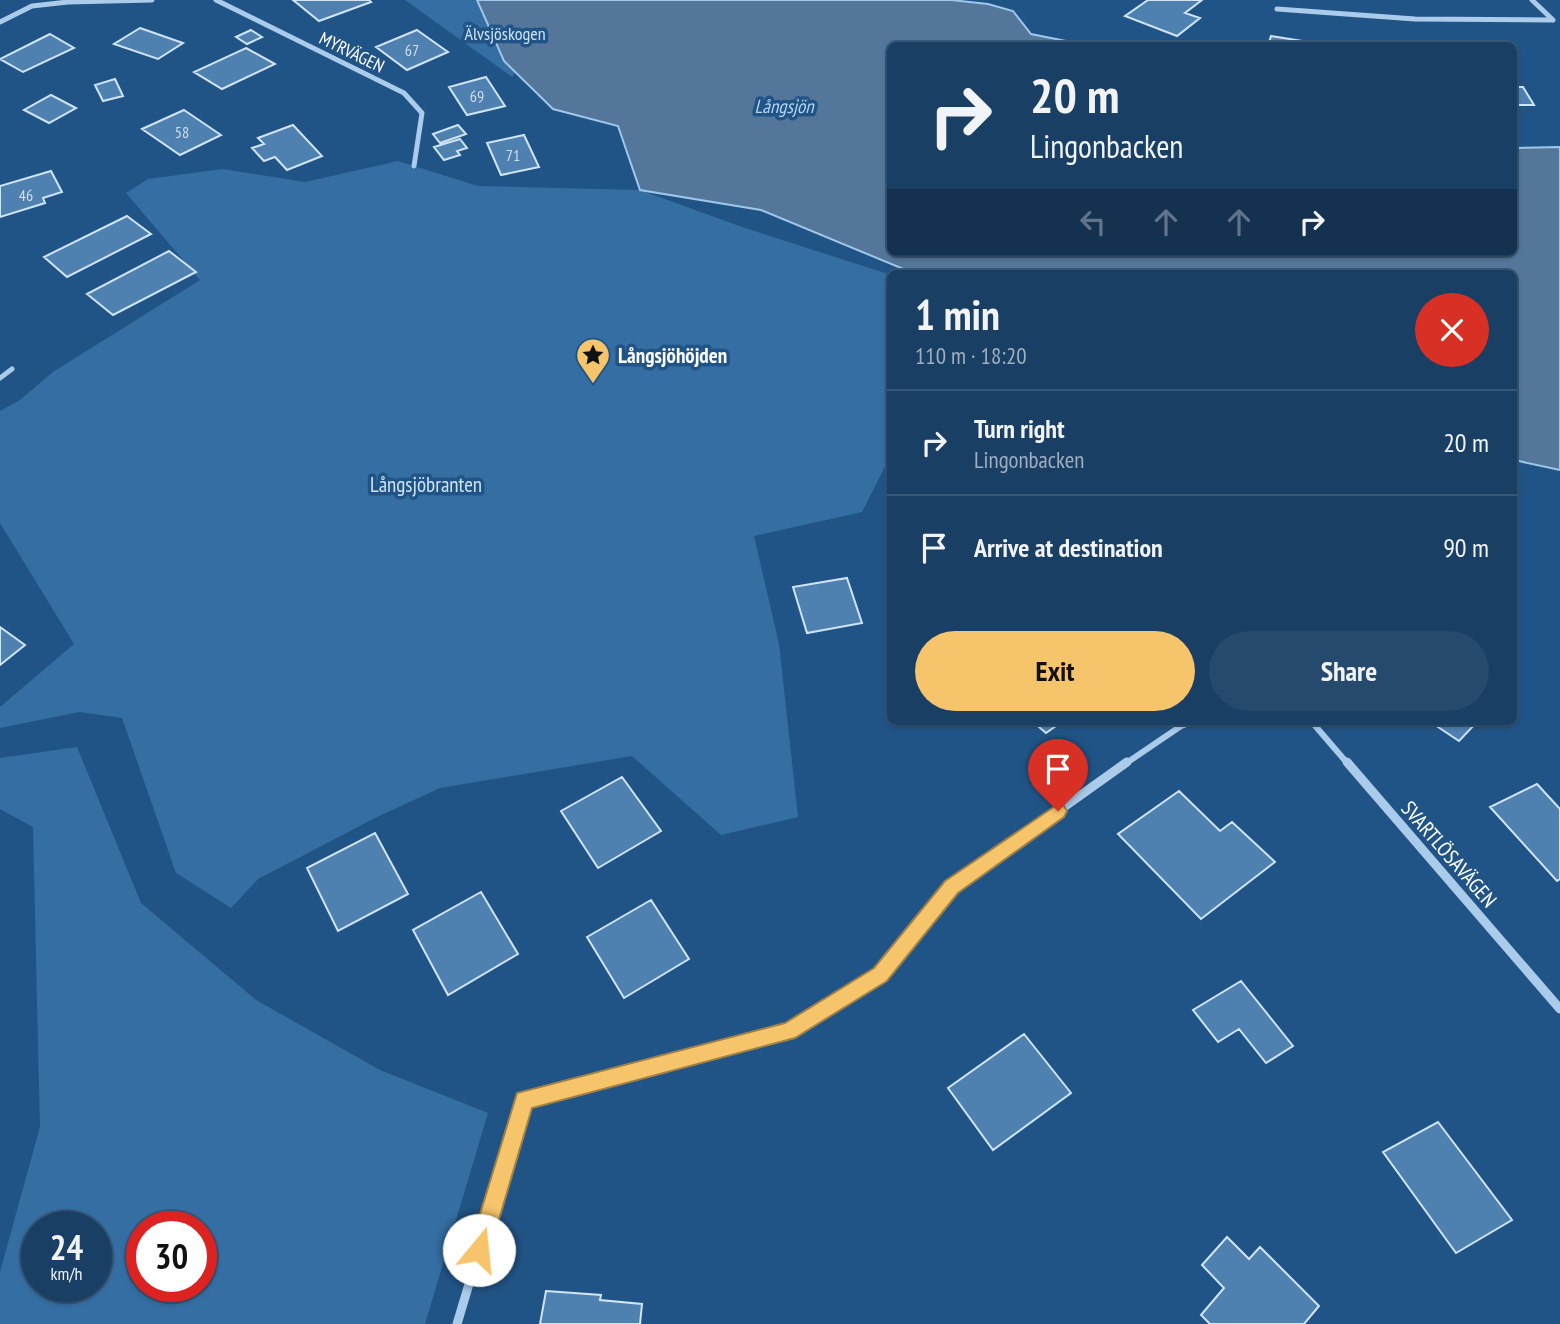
<!DOCTYPE html>
<html lang="en">
<head>
<meta charset="utf-8">
<style>
  :root { --surface:#193f64; --page:#264a6d; --text:#f1f3f6; --muted:#9fafbf; --line:#375878; --accent:#f6c56b }
  body { margin:0; font-family:"PT Sans Narrow",sans-serif; background:var(--page); color:var(--text); height:100vh; display:flex; flex-direction:column; font-size:26px; white-space:nowrap }
  * { box-sizing:border-box; margin:0 }
  p { font-size:23px; color:var(--muted) }
  .icon { flex:none; width:38px; height:38px; fill:none; stroke:currentColor; stroke-width:2; stroke-linecap:round; stroke-linejoin:round }
  .map { position:relative; flex:1; overflow:hidden }
  .details { position:absolute; left:887px; top:270px; width:630px; height:455px; display:flex; flex-direction:column; background:var(--surface); border-radius:10px; box-shadow:0 2px 5px #0004,0 0 0 2px var(--line) }
  .details>* { flex:none }
  .top-card { position:absolute; left:887px; top:42px; width:630px; height:214px; border-radius:10px; box-shadow:0 2px 5px #0004,0 0 0 2px var(--line); background:#193f64; color:var(--text); overflow:hidden }
  .speed { position:absolute; left:21px; top:1211px; display:flex; gap:14px; font-size:35px; font-weight:700; text-align:center }
  .speed>* { display:grid; place-content:center; width:91px; height:91px; border-radius:50%; background:var(--surface); box-shadow:0 2px 5px #0004,0 0 0 2px var(--line); line-height:1 }
  .speed small { font-size:18px; font-weight:400 }
  .speed .limit { border:10px solid #d22; background:#fff; color:#111 }
  .pin { position:absolute; display:grid; place-items:center; width:60px; height:60px; color:#fff; margin:-72px -30px; border-radius:50% 50% 50% 0; rotate:-45deg; box-shadow:0 0 7px #0007 }
  .pin .icon { rotate:45deg }
  .me { position:absolute; width:77px; margin:-38px; rotate:17deg; stroke-linejoin:round; filter:drop-shadow(0 0 5px #0008) }
  .turn { display:flex; align-items:center; gap:24px; height:147px; padding:0 28px; font-size:32px }
  .turn .icon { width:91px; height:91px; stroke-width:2.5 }
  .turn b { display:block; font-size:49px; line-height:60px }
  .lanes { display:flex; align-items:center; height:66px; padding:0 28px; background:#0003; justify-content:center; gap:35px; direction:ltr }
  .lanes .off { opacity:.35 }
  .round { display:grid; place-items:center; flex:none; width:74px; height:74px; border-radius:37px; background:var(--page) }
  .head { display:flex; align-items:center; justify-content:space-between; height:119px; padding:0 28px }
  h1 { font-size:42px; font-weight:800; line-height:52px }
  .cta { display:flex; gap:14px; margin-top:auto; padding:14px 28px }
  .cta a { flex:1; height:80px; border-radius:42px; background:var(--accent); color:#111; font-size:28px; font-weight:800; line-height:80px; text-align:center }
  .cta a+a { background:var(--page); color:var(--text) }
  ul { padding:0; list-style:none }
  li { display:flex; align-items:center; gap:21px; height:105px; padding:0 28px; border-top:2px solid var(--line) }
  li div { flex:1 }
  li b { display:block; font-size:26px }
  li em { font-style:normal }
  .map>svg:first-child { display:block }
  .green { fill:#356ea3; fill-rule:evenodd }
  .water { fill:#53769a; stroke:#9ec7eb; stroke-width:2 }
  .building { fill:#4e80b0; stroke:#cfe4f7; stroke-width:2 }
  .lines { fill:none; stroke-linecap:round; stroke-linejoin:round }
  .lane { stroke:#aacbe9; stroke-width:5 }
  .street-far2 { stroke:#aacbe9; stroke-width:5 }
  .street-far1 { stroke:#aacbe9; stroke-width:6 }
  .street { stroke:#aacbe9; stroke-width:9 }
  .route { fill:#f6c56b; stroke:#a08046; stroke-width:2 }
  .labels { text-anchor:middle; dominant-baseline:central; stroke-width:7; stroke-linejoin:round; paint-order:stroke }
  .far-number-label { font-size:16px; fill:#d3dfeb }
  .far-park-label { font-size:18px; fill:#cfe4f7; stroke:#215486 }
  .far-street-label { font-size:18px; fill:#fff; stroke:#215486 }
  .far-water-label { font-size:19px; font-style:italic; fill:#b6d5f1; stroke:#215486 }
  .poi-label { font-size:21px; font-weight:bold; fill:#fff; stroke:#215486; text-anchor:start }
  .park-label { font-size:21px; fill:#cfe4f7; stroke:#215486 }
  .street-label { font-size:21px; fill:#fff; stroke:#215486 }
</style>
</head>
<body>
<div class="map">
<svg width="1560" height="1324" viewBox="0 0 1560 1324">
  <rect width="100%" height="100%" fill="#215486"/>
  <path class="green" d="M 405,0 L 570,0 L 512,77 Z
    M 398,161 L 478,186 L 640,190 L 742,227 L 891,275 L 891,455 L 862,512 L 754,536 L 779,644 L 798,817 L 721,835 L 632,756 L 440,788 L 377,817 L 258,879 L 231,908 L 176,873 L 122,718 L 79,712 L 0,728 L 0,707 L 74,644 L 0,523 L 0,411 L 20,400 L 53,372 L 200,280 L 126,193 L 148,179 L 222,169 L 305,182 Z
    M 77,747 L 141,903 L 256,1000 L 380,1070 L 488,1113 L 425,1324 L 0,1324 L 0,1272 L 40,1127 L 33,827 L 0,809 L 0,758 ZM 37,1227 L 96,1227 L 96,1286 L 37,1286 ZM 142,1227 L 201,1227 L 201,1286 L 142,1286 Z"/>
  <path class="water" d="M 477,0 L 951,0 L 988,4 L 1013,11 L 1031,34 L 1086,45 L 891,46 L 891,252 L 1514,252 L 1514,148 L 1560,147 L 1560,470 L 1514,460 L 1514,273 L 913,273 L 761,210 L 640,190 L 618,126 L 553,109 L 504,61 Z"/>
  <path class="building" d="M 293,0 L 369,0 L 371,2 L 319,21 Z
    M 1148,0 L 1202,0 L 1185,13 L 1200,18 L 1177,36 L 1125,16 Z
    M 140,28 L 183,43 L 158,59 L 114,44 Z
    M 251,30 L 262,37 L 247,44 L 236,37 Z
    M 417,30 L 448,52 L 407,70 L 376,47 Z
    M 50,34 L 74,48 L 23,72 L 0,59 Z
    M 1271,36 L 1321,44 L 1268,46 Z
    M 246,48 L 275,64 L 222,89 L 194,72 Z
    M 486,77 L 505,106 L 467,115 L 449,87 Z
    M 115,79 L 123,96 L 103,101 L 95,85 Z
    M 1514,87 L 1523,87 L 1534,105 L 1514,105 Z
    M 51,95 L 76,108 L 49,123 L 24,110 Z
    M 184,110 L 221,135 L 180,155 L 142,129 Z
    M 293,125 L 322,156 L 287,170 L 275,157 L 264,161 L 252,148 L 264,144 L 258,138 Z
    M 458,125 L 466,134 L 440,143 L 433,134 Z
    M 524,135 L 539,167 L 501,175 L 487,143 Z
    M 460,139 L 467,148 L 457,151 L 460,155 L 444,160 L 434,147 Z
    M 51,171 L 62,192 L 43,198 L 45,203 L 0,217 L 0,186 Z
    M 127,216 L 151,234 L 67,277 L 44,257 Z
    M 169,251 L 196,272 L 113,315 L 87,294 Z
    M 847,578 L 862,623 L 807,633 L 793,587 Z
    M 0,627 L 25,645 L 0,665 Z
    M 1032,721 L 1063,721 L 1046,733 Z
    M 1429,721 L 1478,721 L 1459,741 Z
    M 622,777 L 661,831 L 598,868 L 561,811 Z
    M 1537,784 L 1560,809 L 1560,879 L 1557,881 L 1490,807 Z
    M 1179,791 L 1220,831 L 1232,822 L 1275,862 L 1201,919 L 1118,834 Z
    M 375,833 L 408,894 L 338,931 L 307,868 Z
    M 481,892 L 518,954 L 448,995 L 413,930 Z
    M 651,900 L 689,959 L 624,998 L 587,937 Z
    M 1241,981 L 1293,1046 L 1266,1063 L 1239,1029 L 1218,1042 L 1193,1010 Z
    M 1024,1034 L 1071,1093 L 993,1150 L 948,1088 Z
    M 1438,1122 L 1512,1220 L 1456,1253 L 1383,1152 Z
    M 1227,1237 L 1249,1259 L 1260,1247 L 1319,1306 L 1304,1324 L 1210,1324 L 1201,1315 L 1224,1288 L 1202,1265 Z
    M 546,1291 L 601,1295 L 600,1300 L 642,1304 L 640,1324 L 540,1324 Z"/>
  <g class="lines">
    <path class="lane" d="M 0,378 L 12,369"/>
    <path class="street-far2" d="M 216,0 L 404,93 L 422,113 L 414,166
      M 1532,0 L 1553,20
      M 1277,9 L 1415,19 L 1553,20
      M 0,22 L 32,6 L 68,2 L 152,0"/>
    <path class="street-far1" d="M 1311,721 L 1348,764
      M 1125,764 L 1181,726 L 1195,721"/>
    <path class="street" d="M 1347,762 L 1560,1009
      M 457,1324 L 524,1100 L 789,1031 L 880,975 L 952,887 L 1127,762"/>
  </g>
  <path class="route" d="M 1058,804 L 1064,806 L 1067,811 L 1064,817 L 958,893 L 887,981 L 795,1038 L 532,1108 L 490,1250 L 487,1257 L 479,1260 L 472,1257 L 469,1250 L 517,1093 L 785,1023 L 874,968 L 945,881 Z"/>
  <defs>
    <g id="sight-pin" transform="scale(1.75)"><path d="M0 17L-7.5 6A9.5 9.5 0 1 1 7.5 6Z" fill="#f6c56b" stroke="#215486"/><path d="M0-6L1.8-2.2L6-1.7L2.9 1.2L3.7 5.4L0 3.3L-3.7 5.4L-2.9 1.2L-6-1.7L-1.8-2.2Z" fill="#111"/></g>
  </defs>
  <g fill-rule="evenodd">
    <use href="#sight-pin" x="593" y="355"/>
  </g>
  <g class="labels">
    <g class="far-number-label">
      <text x="412" y="50">67</text>
      <text x="477" y="96">69</text>
      <text x="182" y="132">58</text>
      <text x="513" y="155">71</text>
      <text x="26" y="195">46</text>
    </g>
    <g class="far-park-label">
      <text x="505" y="33">Älvsjöskogen</text>
    </g>
    <g class="far-street-label">
      <text transform="translate(352 52) rotate(26)">MYRVÄGEN</text>
    </g>
    <g class="far-water-label">
      <text x="784" y="106">Långsjön</text>
    </g>
    <g class="poi-label">
      <text x="618" y="355">Långsjöhöjden</text>
    </g>
    <g class="park-label">
      <text x="426" y="484">Långsjöbranten</text>
    </g>
    <g class="street-label">
      <text transform="translate(1449 854) rotate(49)">SVARTLÖSAVÄGEN</text>
    </g>
  </g>
</svg>
<div class="speed"><div>24<small>km/h</small></div><div class="limit">30</div></div>
<div class="pin" style="left:1058px;top:811px;background:#d93025"><svg class="icon" aria-label="arrive" viewBox="0 0 24 24"><path d="M6 21V4h12l-3 4 3 4H6"/></svg></div>
<svg class="me" style="left:479px;top:1250px" viewBox="-20 -20 40 40"><circle r="19" fill="#fff"/><path d="M0-13L10 11 0 6-10 11z" fill="#f6c56b"/></svg>
<div class="top-card">
<div class="turn"><svg class="icon" aria-label="right" viewBox="0 0 24 24"><path d="M7 20v-9h11M14 6l5 5-5 5"/></svg><div><b>20 m</b>Lingonbacken</div></div>
<div class="lanes"><svg class="icon off" aria-label="left" viewBox="0 0 24 24"><path d="M17 20v-9H6M10 6l-5 5 5 5"/></svg><svg class="icon off" aria-label="ahead" viewBox="0 0 24 24"><path d="M12 20V5M6 11l6-6 6 6"/></svg><svg class="icon off" aria-label="ahead" viewBox="0 0 24 24"><path d="M12 20V5M6 11l6-6 6 6"/></svg><svg class="icon" aria-label="right" viewBox="0 0 24 24"><path d="M7 20v-9h11M14 6l5 5-5 5"/></svg></div>
</div>
<section class="details">
<div class="head"><div><h1>1 min</h1><p>110 m · 18:20</p></div><a class="round" style="background:#d93025;color:#fff"><svg class="icon" aria-label="close" viewBox="0 0 24 24"><path d="M6 6l12 12M18 6L6 18"/></svg></a></div>
<ul>
<li><svg class="icon" aria-label="right" viewBox="0 0 24 24"><path d="M7 20v-9h11M14 6l5 5-5 5"/></svg><div><b>Turn right</b><p>Lingonbacken</p></div><em>20 m</em></li>
<li><svg class="icon" aria-label="arrive" viewBox="0 0 24 24"><path d="M6 21V4h12l-3 4 3 4H6"/></svg><div><b>Arrive at destination</b></div><em>90 m</em></li>
</ul>
<div class="cta"><a>Exit</a><a>Share</a></div>
</section>
</div>
</body>
</html>
